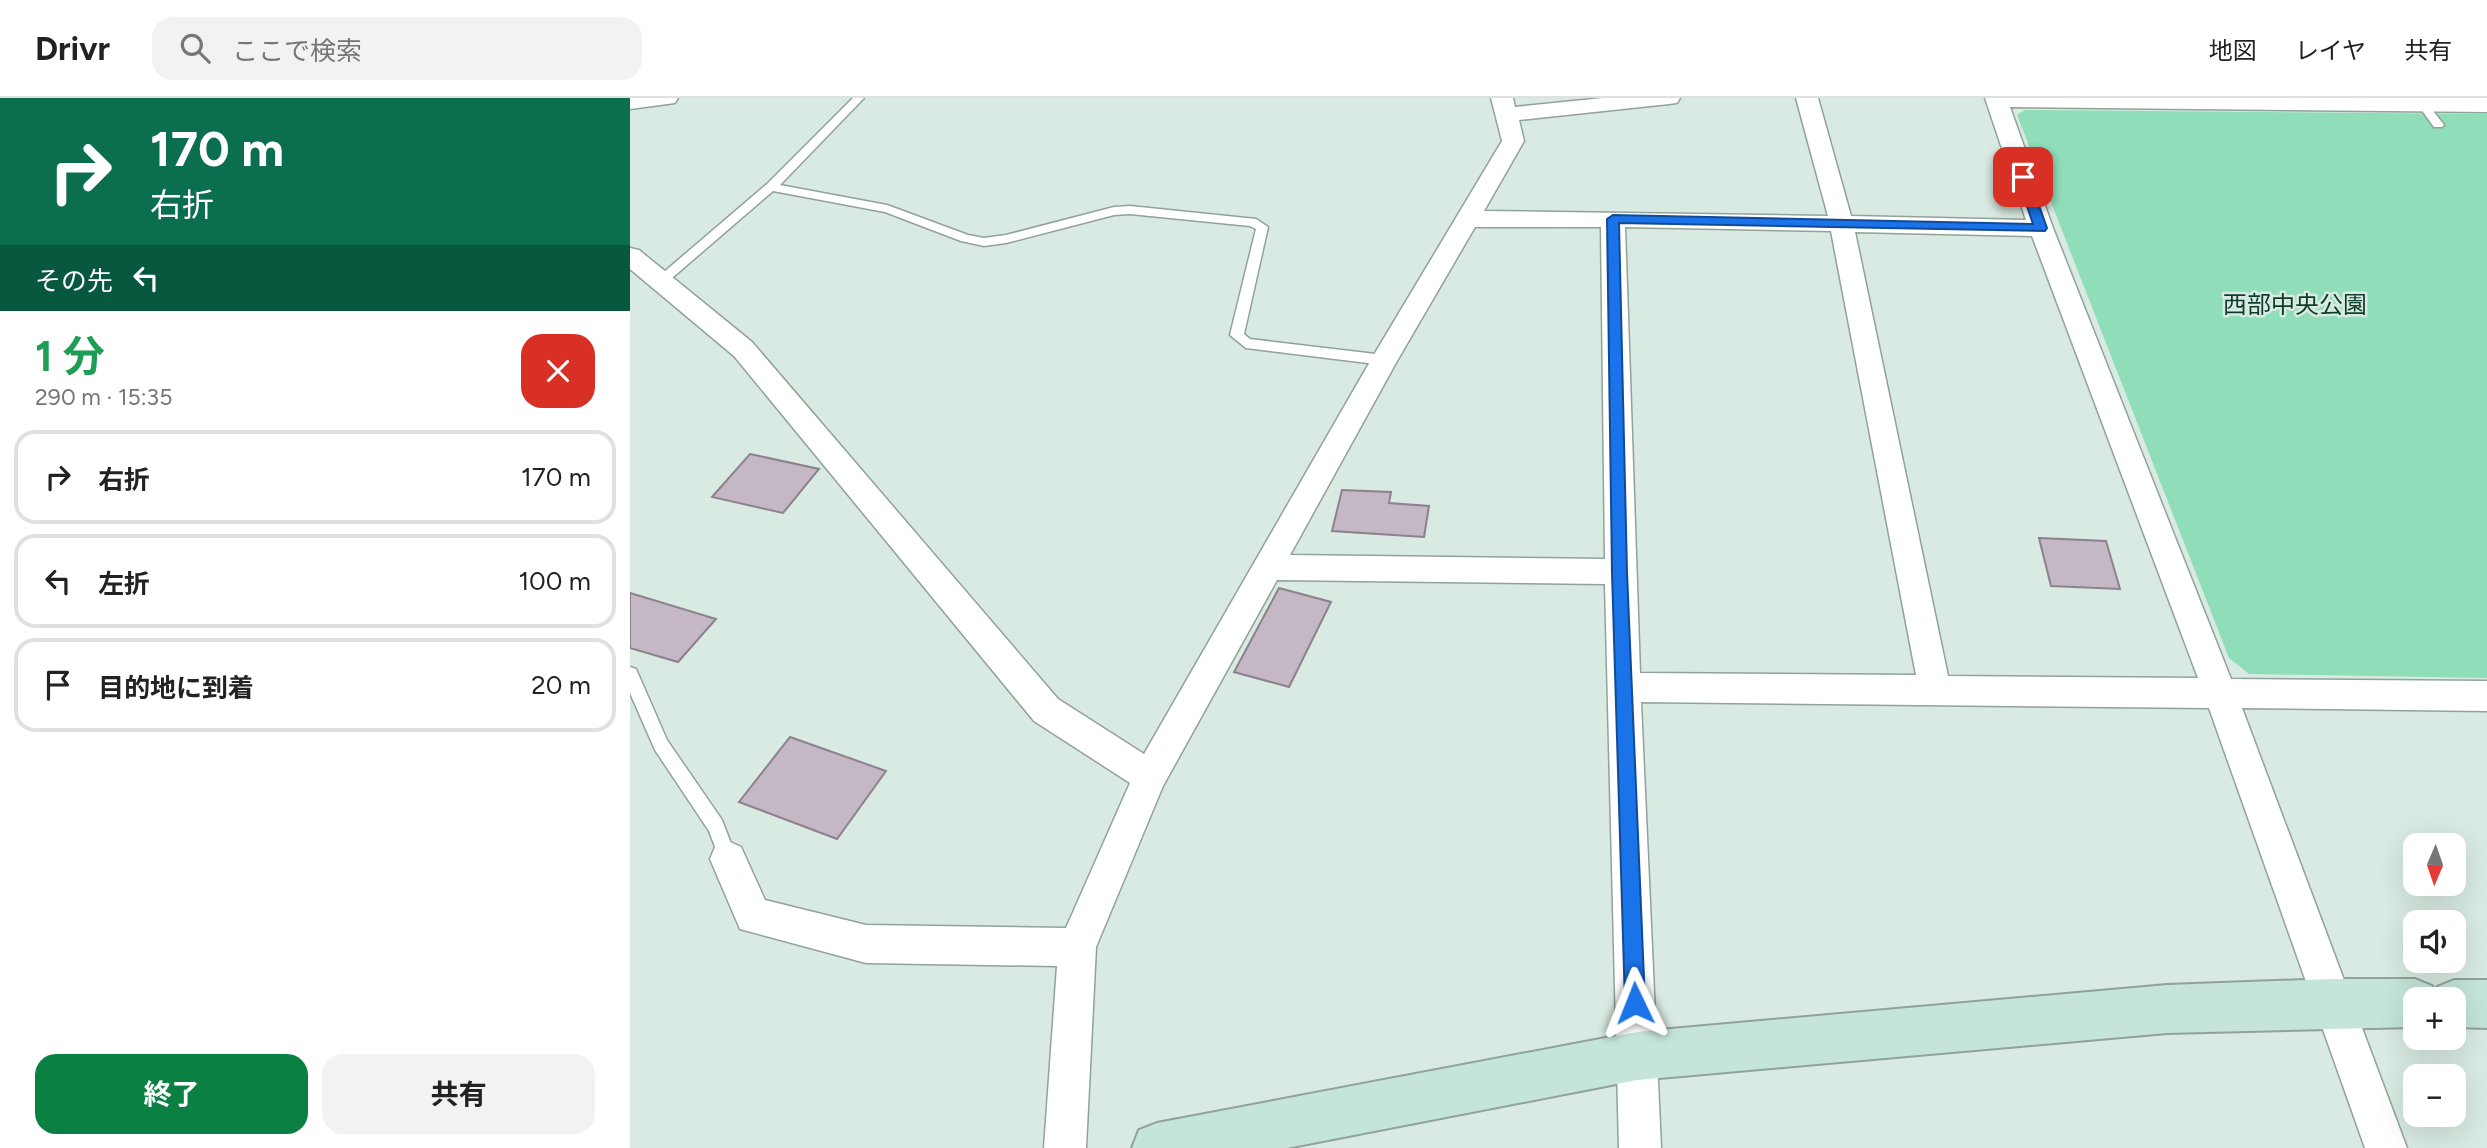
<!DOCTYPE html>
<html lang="ja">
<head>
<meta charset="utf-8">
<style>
  :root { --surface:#fff; --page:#f2f2f2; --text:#222; --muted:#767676; --line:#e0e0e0; --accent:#0b8043 }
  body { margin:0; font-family:Figtree,"Noto Sans JP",sans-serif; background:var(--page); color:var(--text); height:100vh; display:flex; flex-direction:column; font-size:26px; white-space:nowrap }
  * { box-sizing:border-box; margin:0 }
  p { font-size:23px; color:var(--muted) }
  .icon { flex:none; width:38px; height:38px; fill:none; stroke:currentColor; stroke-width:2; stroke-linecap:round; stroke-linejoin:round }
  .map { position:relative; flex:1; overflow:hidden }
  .drawer { display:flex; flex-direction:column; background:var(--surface); width:630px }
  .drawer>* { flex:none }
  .top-card { background:#0b6e4f; color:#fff; overflow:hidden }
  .needle { width:46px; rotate:182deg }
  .fabs { position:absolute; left:1773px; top:735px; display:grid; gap:14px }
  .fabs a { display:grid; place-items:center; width:63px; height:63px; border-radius:14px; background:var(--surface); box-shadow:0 7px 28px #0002; font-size:35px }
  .pin { position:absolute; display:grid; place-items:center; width:60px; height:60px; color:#fff; margin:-30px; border-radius:14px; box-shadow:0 4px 10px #0006 }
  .me { position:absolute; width:77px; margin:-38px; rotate:358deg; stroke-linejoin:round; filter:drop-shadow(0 0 5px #0008) }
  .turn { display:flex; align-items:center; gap:24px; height:147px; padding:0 35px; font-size:32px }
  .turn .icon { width:91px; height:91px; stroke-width:2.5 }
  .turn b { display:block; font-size:49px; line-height:60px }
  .then { display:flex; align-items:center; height:66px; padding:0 35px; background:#0003; gap:14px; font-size:26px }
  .round { display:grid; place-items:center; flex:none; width:74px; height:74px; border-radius:21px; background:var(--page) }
  .summary { display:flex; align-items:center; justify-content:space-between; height:119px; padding:0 35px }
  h1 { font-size:42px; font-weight:700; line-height:52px; color:#1e9e55 }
  .action { display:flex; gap:14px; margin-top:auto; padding:14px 35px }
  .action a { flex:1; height:80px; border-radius:21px; background:var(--accent); color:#fff; font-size:28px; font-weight:700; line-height:80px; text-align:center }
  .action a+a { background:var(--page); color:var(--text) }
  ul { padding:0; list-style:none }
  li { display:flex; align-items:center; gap:21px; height:94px; margin:0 14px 10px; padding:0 21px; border:4px solid var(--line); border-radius:21px }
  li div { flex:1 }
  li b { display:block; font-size:26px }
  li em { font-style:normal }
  header { display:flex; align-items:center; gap:42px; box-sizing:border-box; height:98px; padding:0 35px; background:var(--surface); border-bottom:2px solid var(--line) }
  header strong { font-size:33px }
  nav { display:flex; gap:38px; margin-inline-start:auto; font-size:24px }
  .search { width:490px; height:63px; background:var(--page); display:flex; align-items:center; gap:18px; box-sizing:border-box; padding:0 24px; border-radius:21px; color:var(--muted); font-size:26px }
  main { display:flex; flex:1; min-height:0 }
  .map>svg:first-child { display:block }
  .green { fill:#8fddb9 }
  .building { fill:#c4b8c5; stroke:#8d818e; stroke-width:2 }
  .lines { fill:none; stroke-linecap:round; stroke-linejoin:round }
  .lane-casing { stroke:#91a299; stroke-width:3 }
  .street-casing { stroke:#91a299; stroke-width:3 }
  .secondary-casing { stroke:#91a299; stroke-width:4 }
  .lane { fill:#fff; fill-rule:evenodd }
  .street { fill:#fff; fill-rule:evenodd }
  .secondary { fill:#c4e5d8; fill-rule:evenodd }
  .route { fill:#1a73e8; stroke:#114b97; stroke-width:2 }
  .labels { text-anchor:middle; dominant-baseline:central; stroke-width:5; stroke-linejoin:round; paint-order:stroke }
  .park-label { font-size:24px; fill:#0e3c2a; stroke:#d8eae1 }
</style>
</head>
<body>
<header>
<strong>Drivr</strong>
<div class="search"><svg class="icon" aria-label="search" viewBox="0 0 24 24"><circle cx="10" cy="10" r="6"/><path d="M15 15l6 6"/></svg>ここで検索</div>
<nav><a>地図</a><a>レイヤ</a><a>共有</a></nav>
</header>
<main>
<section class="drawer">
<div class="top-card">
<div class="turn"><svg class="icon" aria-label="right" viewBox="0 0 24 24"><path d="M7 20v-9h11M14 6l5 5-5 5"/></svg><div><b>170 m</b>右折</div></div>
<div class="then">その先<svg class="icon" aria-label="left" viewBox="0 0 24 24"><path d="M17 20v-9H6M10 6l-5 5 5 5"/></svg></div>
</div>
<div class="summary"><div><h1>1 分</h1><p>290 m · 15:35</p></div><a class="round" style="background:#d93025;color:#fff"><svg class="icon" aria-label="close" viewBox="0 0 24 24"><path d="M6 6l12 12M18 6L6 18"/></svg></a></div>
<ul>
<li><svg class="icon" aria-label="right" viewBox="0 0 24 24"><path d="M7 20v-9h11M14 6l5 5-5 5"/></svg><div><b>右折</b></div><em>170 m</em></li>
<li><svg class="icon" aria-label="left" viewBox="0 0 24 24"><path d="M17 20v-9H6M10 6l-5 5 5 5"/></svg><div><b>左折</b></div><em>100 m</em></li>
<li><svg class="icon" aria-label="arrive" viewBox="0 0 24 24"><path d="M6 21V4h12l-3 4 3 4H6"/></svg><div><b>目的地に到着</b></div><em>20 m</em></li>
</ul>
<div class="action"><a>終了</a><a>共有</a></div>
</section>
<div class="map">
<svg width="1857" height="1050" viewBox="0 0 1857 1050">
  <rect width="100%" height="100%" fill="#d8eae1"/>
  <path class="green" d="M 1395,12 L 1857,16 L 1857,580 L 1619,576 L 1599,560 L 1387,17 Z"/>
  <path class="building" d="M 120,356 L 189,371 L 153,415 L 82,399 Z
    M 712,392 L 761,394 L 759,405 L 799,408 L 794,439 L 702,433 Z
    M 1409,440 L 1476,443 L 1490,491 L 1421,488 Z
    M 649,490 L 701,504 L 659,589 L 604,574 Z
    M 0,495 L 86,521 L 48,564 L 0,550 Z
    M 160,639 L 256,673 L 207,741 L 109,704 Z"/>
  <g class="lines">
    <g class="lane-casing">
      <path id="lane" d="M 223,0 L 234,0 L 150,87 L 257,107 L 338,137 L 354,140 L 376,137 L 484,109 L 500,108 L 626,121 L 638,129 L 614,236 L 620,241 L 754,257 L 761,262 L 754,267 L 616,250 L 600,237 L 626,131 L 620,128 L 500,116 L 484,117 L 376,145 L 354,148 L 331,143 L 255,114 L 143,93 L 35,186 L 27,186 L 27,180 L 137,86 Z
        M 1789,5 L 1797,5 L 1814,27 L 1812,29 L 1804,29 L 1788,7 Z
        M 0,569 L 6,571 L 37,642 L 92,722 L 107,761 L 104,767 L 98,770 L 92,767 L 79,733 L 25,652 L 0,595 Z"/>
    </g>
    <g class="street-casing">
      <path id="street" d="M 0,0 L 48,0 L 45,5 L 0,11 Z
        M 861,0 L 883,0 L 885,9 L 973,0 L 1050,0 L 1047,5 L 1039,6 L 889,22 L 894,43 L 854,113 L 1198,118 L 1166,0 L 1188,0 L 1221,118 L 1396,122 L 1355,0 L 1857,0 L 1857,14 L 1380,9 L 1423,130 L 1601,581 L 1857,583 L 1857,613 L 1612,610 L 1777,1050 L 1735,1050 L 1579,610 L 1011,604 L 1031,1050 L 989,1050 L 975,486 L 647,482 L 533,688 L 466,849 L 456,1050 L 414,1050 L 427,868 L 236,865 L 110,831 L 80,761 L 85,749 L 98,743 L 111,749 L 135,802 L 236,827 L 436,830 L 500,685 L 404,623 L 104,258 L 0,171 L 0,150 L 9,152 L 122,244 L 428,601 L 514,656 L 745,255 L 872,43 ZM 845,129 L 971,129 L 975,461 L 660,457 L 767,263 ZM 995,129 L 1201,133 L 1286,577 L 1010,575 ZM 1225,134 L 1402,138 L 1568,580 L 1318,578 Z"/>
    </g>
    <g class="secondary-casing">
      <path id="secondary" d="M 1702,881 L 1785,881 L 1802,888 L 1805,896 L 1807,889 L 1824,882 L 1857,882 L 1857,930 L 1824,929 L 1824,901 L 1785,901 L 1785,929 L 1537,935 L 1007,982 L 657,1050 L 502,1050 L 509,1032 L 527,1025 L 1007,934 L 1537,887 Z"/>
    </g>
    <use href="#lane" class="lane"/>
    <use href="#street" class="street"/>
    <use href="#secondary" class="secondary"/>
  </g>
  <path class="route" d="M 1393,75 L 1399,79 L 1417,130 L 1415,133 L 989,125 L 997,474 L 1015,905 L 1012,912 L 1005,915 L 998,912 L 995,905 L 982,474 L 977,121 L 983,117 L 1403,126 L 1387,79 Z"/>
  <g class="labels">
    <g class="park-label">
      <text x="1665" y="206">西部中央公園</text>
    </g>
  </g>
</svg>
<div class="fabs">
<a><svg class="needle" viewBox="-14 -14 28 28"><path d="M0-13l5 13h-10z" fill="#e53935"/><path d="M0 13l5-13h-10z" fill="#767676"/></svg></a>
<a><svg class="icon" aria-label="sound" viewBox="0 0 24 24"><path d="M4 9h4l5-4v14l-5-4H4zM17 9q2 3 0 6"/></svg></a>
<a>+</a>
<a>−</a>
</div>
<div class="pin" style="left:1393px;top:79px;background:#d93025"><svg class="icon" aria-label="arrive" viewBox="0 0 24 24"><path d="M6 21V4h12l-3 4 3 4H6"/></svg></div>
<svg class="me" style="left:1005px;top:905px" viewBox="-20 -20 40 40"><path d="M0-17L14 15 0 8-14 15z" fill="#1a73e8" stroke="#fff" stroke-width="4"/></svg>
</div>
</main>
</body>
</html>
